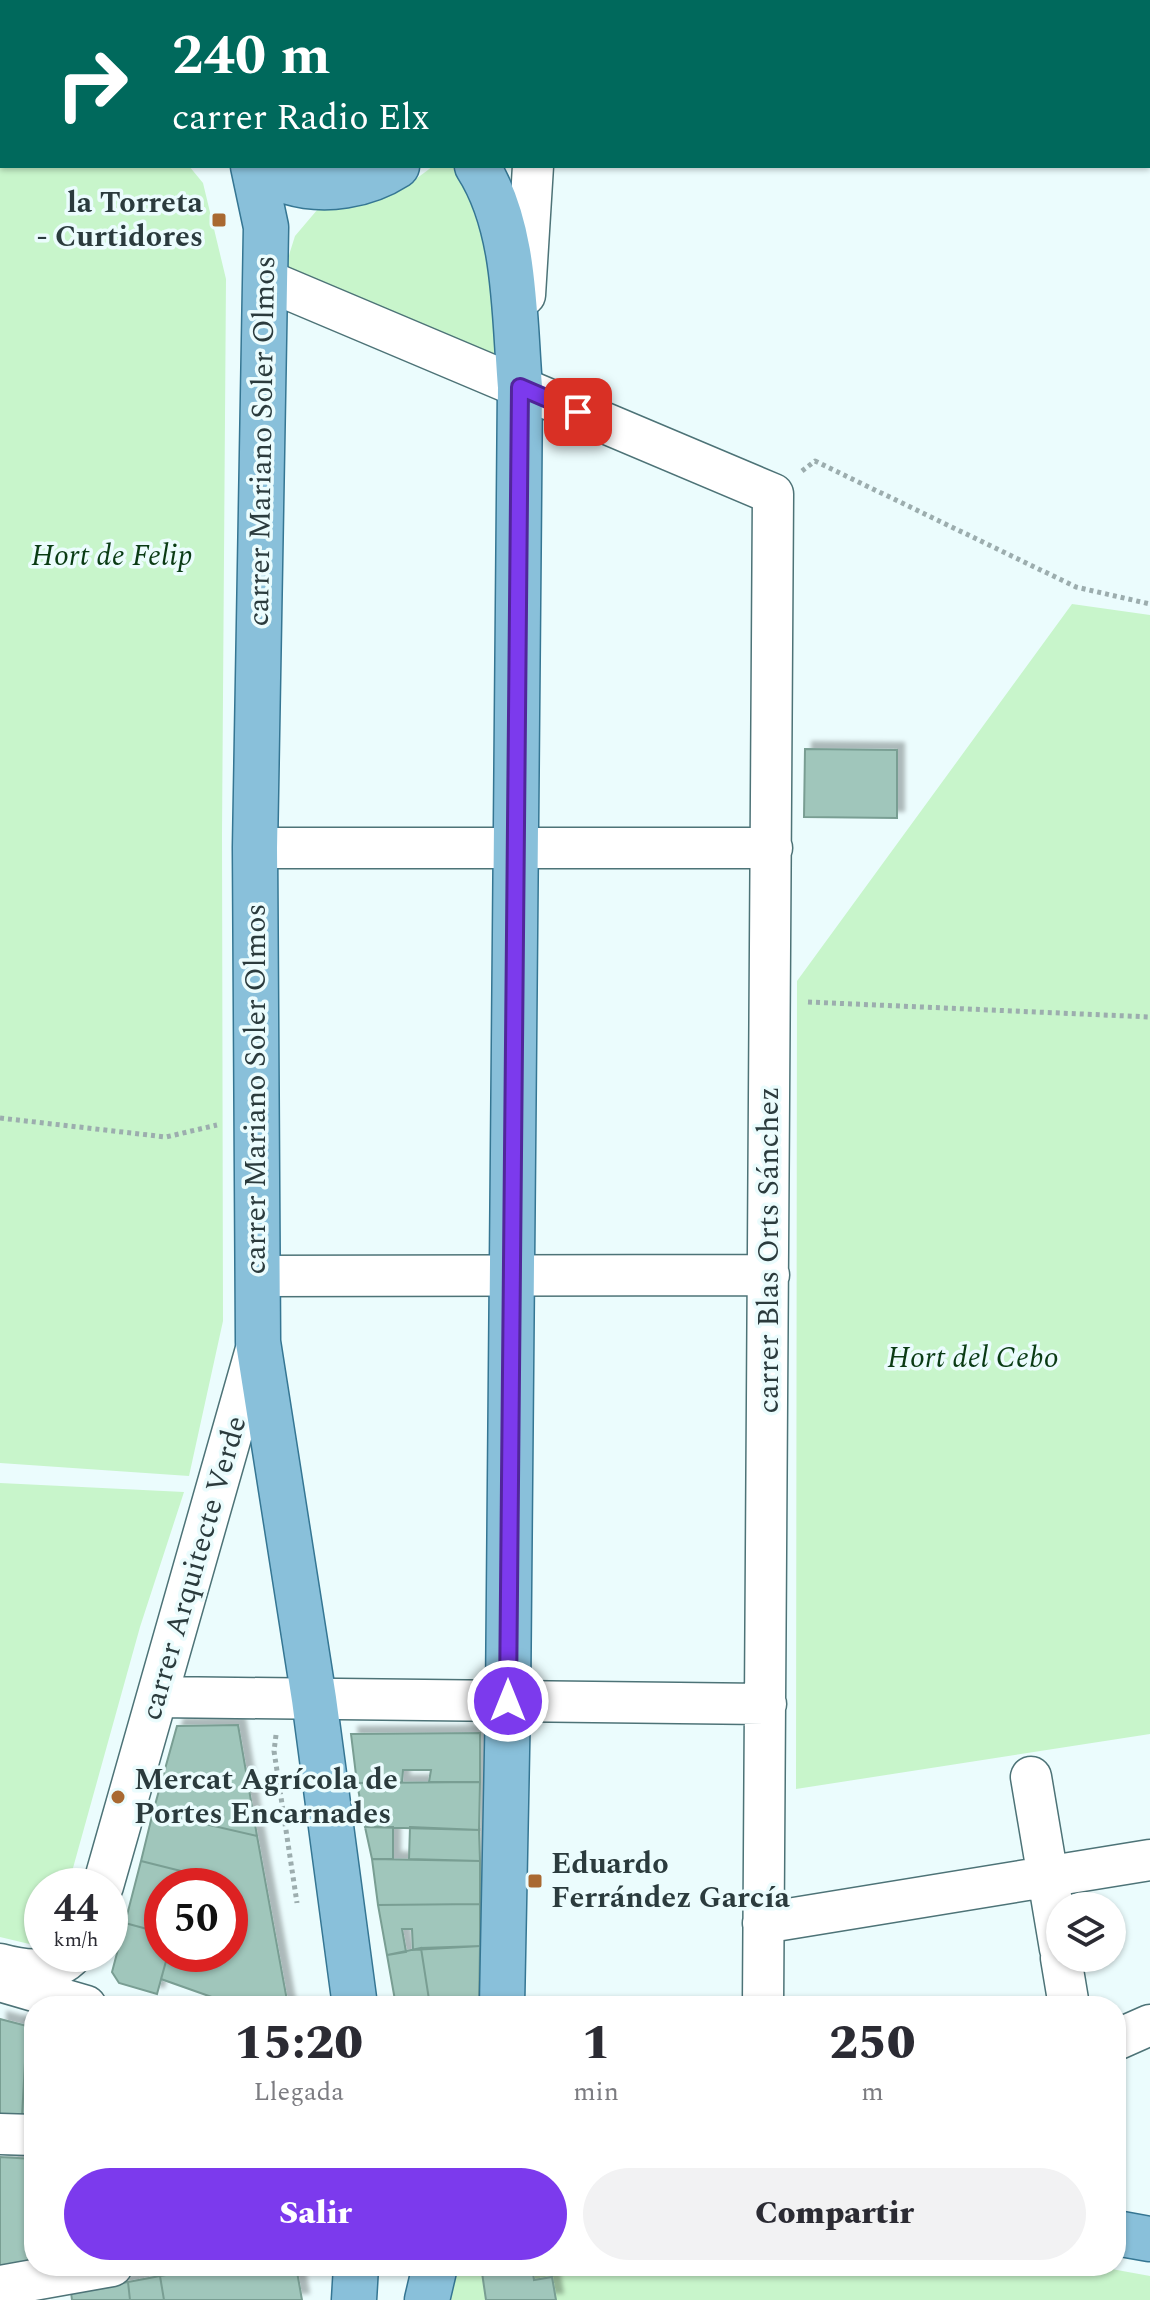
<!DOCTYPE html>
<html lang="es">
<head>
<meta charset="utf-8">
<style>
  :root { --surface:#fff; --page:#f2f2f3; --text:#2b2b33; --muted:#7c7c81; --accent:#7c3aed }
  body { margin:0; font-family:Spectral,serif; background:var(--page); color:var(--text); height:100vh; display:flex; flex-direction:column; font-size:30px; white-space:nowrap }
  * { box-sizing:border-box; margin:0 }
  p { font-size:26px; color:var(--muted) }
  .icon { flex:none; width:44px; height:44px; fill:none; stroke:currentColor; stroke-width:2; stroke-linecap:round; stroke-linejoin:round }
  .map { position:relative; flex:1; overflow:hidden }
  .panel { position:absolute; left:24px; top:1996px; width:1102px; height:280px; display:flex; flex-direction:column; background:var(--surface); border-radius:32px; box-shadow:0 2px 6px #0004 }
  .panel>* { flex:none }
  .guide { position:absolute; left:0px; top:0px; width:1150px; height:168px; box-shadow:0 2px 6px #0004; background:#00695c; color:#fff; overflow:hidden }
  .controls { position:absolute; left:1046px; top:1892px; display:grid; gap:16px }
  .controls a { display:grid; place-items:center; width:80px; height:80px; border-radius:50%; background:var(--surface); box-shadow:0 2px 6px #0004; font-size:40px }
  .speed { position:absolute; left:24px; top:1868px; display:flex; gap:16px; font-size:40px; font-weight:700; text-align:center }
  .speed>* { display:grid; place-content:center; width:104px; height:104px; border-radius:50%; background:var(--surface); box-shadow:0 2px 6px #0004; line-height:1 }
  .speed small { font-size:20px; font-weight:400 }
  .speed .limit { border:12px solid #d22; background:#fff; color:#111 }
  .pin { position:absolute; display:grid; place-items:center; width:68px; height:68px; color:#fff; margin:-34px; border-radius:16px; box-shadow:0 4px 12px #0006 }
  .me { position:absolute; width:88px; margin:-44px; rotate:0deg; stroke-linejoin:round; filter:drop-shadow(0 0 6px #0008) }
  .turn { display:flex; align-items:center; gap:28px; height:168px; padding:0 40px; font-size:36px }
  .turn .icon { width:104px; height:104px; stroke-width:2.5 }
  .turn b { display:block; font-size:56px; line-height:68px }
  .eta { display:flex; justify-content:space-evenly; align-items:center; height:136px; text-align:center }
  .eta b { font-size:48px; font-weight:800; line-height:56px }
  .cta { display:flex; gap:16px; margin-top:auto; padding:16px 40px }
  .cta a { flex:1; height:92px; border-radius:48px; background:var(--accent); color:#fff; font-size:32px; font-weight:800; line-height:92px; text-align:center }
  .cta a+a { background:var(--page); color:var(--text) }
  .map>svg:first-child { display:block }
  .green { fill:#c8f5cb }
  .building { fill:#a0c6bb; stroke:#799e93; stroke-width:2; filter:url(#shadow) }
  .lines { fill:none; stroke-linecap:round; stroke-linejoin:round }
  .minor-casing { stroke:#4d7377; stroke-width:43 }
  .major-casing { stroke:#357693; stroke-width:47 }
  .path { stroke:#9cadae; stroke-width:5; stroke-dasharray:4 4; stroke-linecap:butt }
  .minor { stroke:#fff; stroke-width:40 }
  .major { stroke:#89c0da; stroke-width:44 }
  .route-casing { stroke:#51269a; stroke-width:20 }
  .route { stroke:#7c3aed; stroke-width:14 }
  .poi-dot { fill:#a96931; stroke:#ebfcfd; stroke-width:3 }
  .labels { text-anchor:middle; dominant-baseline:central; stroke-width:7; stroke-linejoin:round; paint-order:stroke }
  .poi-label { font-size:30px; font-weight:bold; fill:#2b3b3d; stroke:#ebfcfd; text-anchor:start }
  .street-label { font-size:30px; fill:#2b3b3d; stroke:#ebfcfd }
  .park-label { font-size:30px; font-style:italic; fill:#0a3b14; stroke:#ebfcfd }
</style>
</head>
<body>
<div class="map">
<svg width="1150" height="2300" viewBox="0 0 1150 2300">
  <defs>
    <filter id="shadow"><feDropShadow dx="7" dy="-7" stdDeviation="2" flood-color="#0004"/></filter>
  </defs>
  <rect width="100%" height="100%" fill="#ebfcfd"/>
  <path class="green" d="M 0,97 L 2,97 L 2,166 L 189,166 L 203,183 L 226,279 L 222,834 L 223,1321 L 189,1476 L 0,1463 Z
    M 433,166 L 459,168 L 483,240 L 498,326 L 494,362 L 284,271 L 295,236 L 323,203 C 369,200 397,196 433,166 Z
    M 1072,604 L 1150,615 L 1150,1734 L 796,1789 L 797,981 Z
    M 0,1483 L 184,1492 L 140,1627 L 68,1886 L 42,1886 L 42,1947 L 0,1937 Z
    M 450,2266 L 1095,2266 L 1150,2276 L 1150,2300 L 440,2300 Z"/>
  <path class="building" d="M 805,749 L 897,750 L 897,818 L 804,817 Z
    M 238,1725 L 257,1836 L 153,1812 L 177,1726 Z
    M 480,1733 L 480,1782 L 429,1782 L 431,1770 L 403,1770 L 402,1782 L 357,1783 L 351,1734 Z
    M 480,1782 L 479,1830 L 365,1827 L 357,1783 Z
    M 153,1812 L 257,1836 L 288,2006 L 237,2006 L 161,1979 L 168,1954 L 230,1954 L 230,1886 L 186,1886 L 189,1873 L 141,1861 Z
    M 365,1827 L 393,1827 L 393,1859 L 372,1859 Z
    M 410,1827 L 479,1830 L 480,1861 L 409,1859 Z
    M 372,1859 L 480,1861 L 480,1904 L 378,1905 Z
    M 141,1861 L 189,1873 L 186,1886 L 162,1886 L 162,1933 L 125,1923 Z
    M 480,1904 L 480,1946 L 413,1950 L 412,1929 L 402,1929 L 406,1952 L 387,1955 L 378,1905 Z
    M 125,1923 L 162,1933 L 162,1954 L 168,1954 L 157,1994 L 119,1983 L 112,1972 Z
    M 480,1946 L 479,2006 L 430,2006 L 421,1948 Z
    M 421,1948 L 430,2006 L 396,2006 L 387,1955 Z
    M 0,2019 L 27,2026 L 22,2117 L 0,2116 Z
    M 27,2026 L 34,2028 L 34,2118 L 22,2117 Z
    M 0,2157 L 34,2159 L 34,2262 L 0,2268 Z
    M 218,2266 L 296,2266 L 302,2300 L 164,2300 L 160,2276 Z
    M 481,2266 L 532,2266 L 534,2280 L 552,2277 L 556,2300 L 486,2300 Z
    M 160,2276 L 164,2300 L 130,2300 L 128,2282 Z
    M 128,2282 L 130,2300 L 72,2300 L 71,2292 Z"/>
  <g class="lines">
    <g class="minor-casing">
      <path id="minor" d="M 174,2 L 177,0
        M 543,2 L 543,0
        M 0,55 L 2,55
        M 266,280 L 773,494 L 763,2006
        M 525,295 L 533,166
        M 255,848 L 772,848
        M 257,1276 L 769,1275
        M 158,1697 L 766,1704
        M 1031,1777 L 1060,1949
        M 103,1886 L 258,1342
        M 763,1923 L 1150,1860
        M 1061,1958 L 1069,2006
        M 0,1964 C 25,1971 55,1975 73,1954
        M 0,1981 L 86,2006
        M 1116,2040 L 1150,2025
        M 0,2134 L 34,2135
        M 0,2286 L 112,2266"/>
    </g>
    <g class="major-casing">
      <path id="major" d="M 447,0 L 448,2
        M 208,2 L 209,0
        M 253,166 L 266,227 L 255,848 L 258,1342 L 314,1699 L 355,2006
        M 255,166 C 266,171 277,179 289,182 C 325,193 366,186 397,166
        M 477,166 C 517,228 514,316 520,387 L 508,1701 L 502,2006
        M 1116,2233 L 1150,2239
        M 354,2300 L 356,2266
        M 427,2300 L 435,2266"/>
    </g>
    <path class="path" d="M 802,471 L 815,461 L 1076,587 L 1150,604
      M 808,1002 L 1150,1017
      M 0,1118 L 166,1137 L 217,1125
      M 276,1735 L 274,1751 L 297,1903"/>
    <use href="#minor" class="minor"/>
    <use href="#major" class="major"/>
  </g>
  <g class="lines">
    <g class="route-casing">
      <path id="route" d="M 508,1701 L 520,387 L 578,412"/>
    </g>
    <use href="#route" class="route"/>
  </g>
  <g class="poi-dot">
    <rect x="211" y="212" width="16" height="16" rx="4"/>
    <circle cx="118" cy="1797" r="8"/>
    <rect x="527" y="1873" width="16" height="16" rx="4"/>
  </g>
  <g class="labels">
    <g class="poi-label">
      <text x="203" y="203" text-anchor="end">la Torreta<tspan x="203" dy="34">- Curtidores</tspan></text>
      <text x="134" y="1780">Mercat Agrícola de<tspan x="134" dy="34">Portes Encarnades</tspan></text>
      <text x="551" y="1864">Eduardo<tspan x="551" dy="34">Ferrández García</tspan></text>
    </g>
    <g class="street-label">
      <text transform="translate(262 441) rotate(-89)">carrer Mariano Soler Olmos</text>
      <text transform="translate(256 1089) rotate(-90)">carrer Mariano Soler Olmos</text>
      <text transform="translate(769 1250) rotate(-90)">carrer Blas Orts Sánchez</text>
      <text transform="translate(194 1568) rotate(-74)">carrer Arquitecte Verde</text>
    </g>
    <g class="park-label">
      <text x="112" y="556">Hort de Felip</text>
      <text x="973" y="1358">Hort del Cebo</text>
    </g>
  </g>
</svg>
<div class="controls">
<a><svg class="icon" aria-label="layers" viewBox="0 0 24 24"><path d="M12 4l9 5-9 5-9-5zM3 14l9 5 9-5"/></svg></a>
</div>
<div class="speed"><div>44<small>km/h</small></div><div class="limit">50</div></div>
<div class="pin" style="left:578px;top:412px;background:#d93025"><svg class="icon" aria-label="arrive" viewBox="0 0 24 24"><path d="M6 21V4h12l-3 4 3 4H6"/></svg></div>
<svg class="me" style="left:508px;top:1701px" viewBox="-20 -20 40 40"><circle r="17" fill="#7c3aed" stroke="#fff" stroke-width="3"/><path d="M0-11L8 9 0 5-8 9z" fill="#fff"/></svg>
<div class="guide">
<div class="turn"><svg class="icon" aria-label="right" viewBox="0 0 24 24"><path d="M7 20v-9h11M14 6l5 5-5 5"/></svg><div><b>240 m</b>carrer Radio Elx</div></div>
</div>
<section class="panel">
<div class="eta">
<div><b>15:20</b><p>Llegada</p></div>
<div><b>1</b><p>min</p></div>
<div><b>250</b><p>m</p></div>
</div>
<div class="cta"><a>Salir</a><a>Compartir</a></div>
</section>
</div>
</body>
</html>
